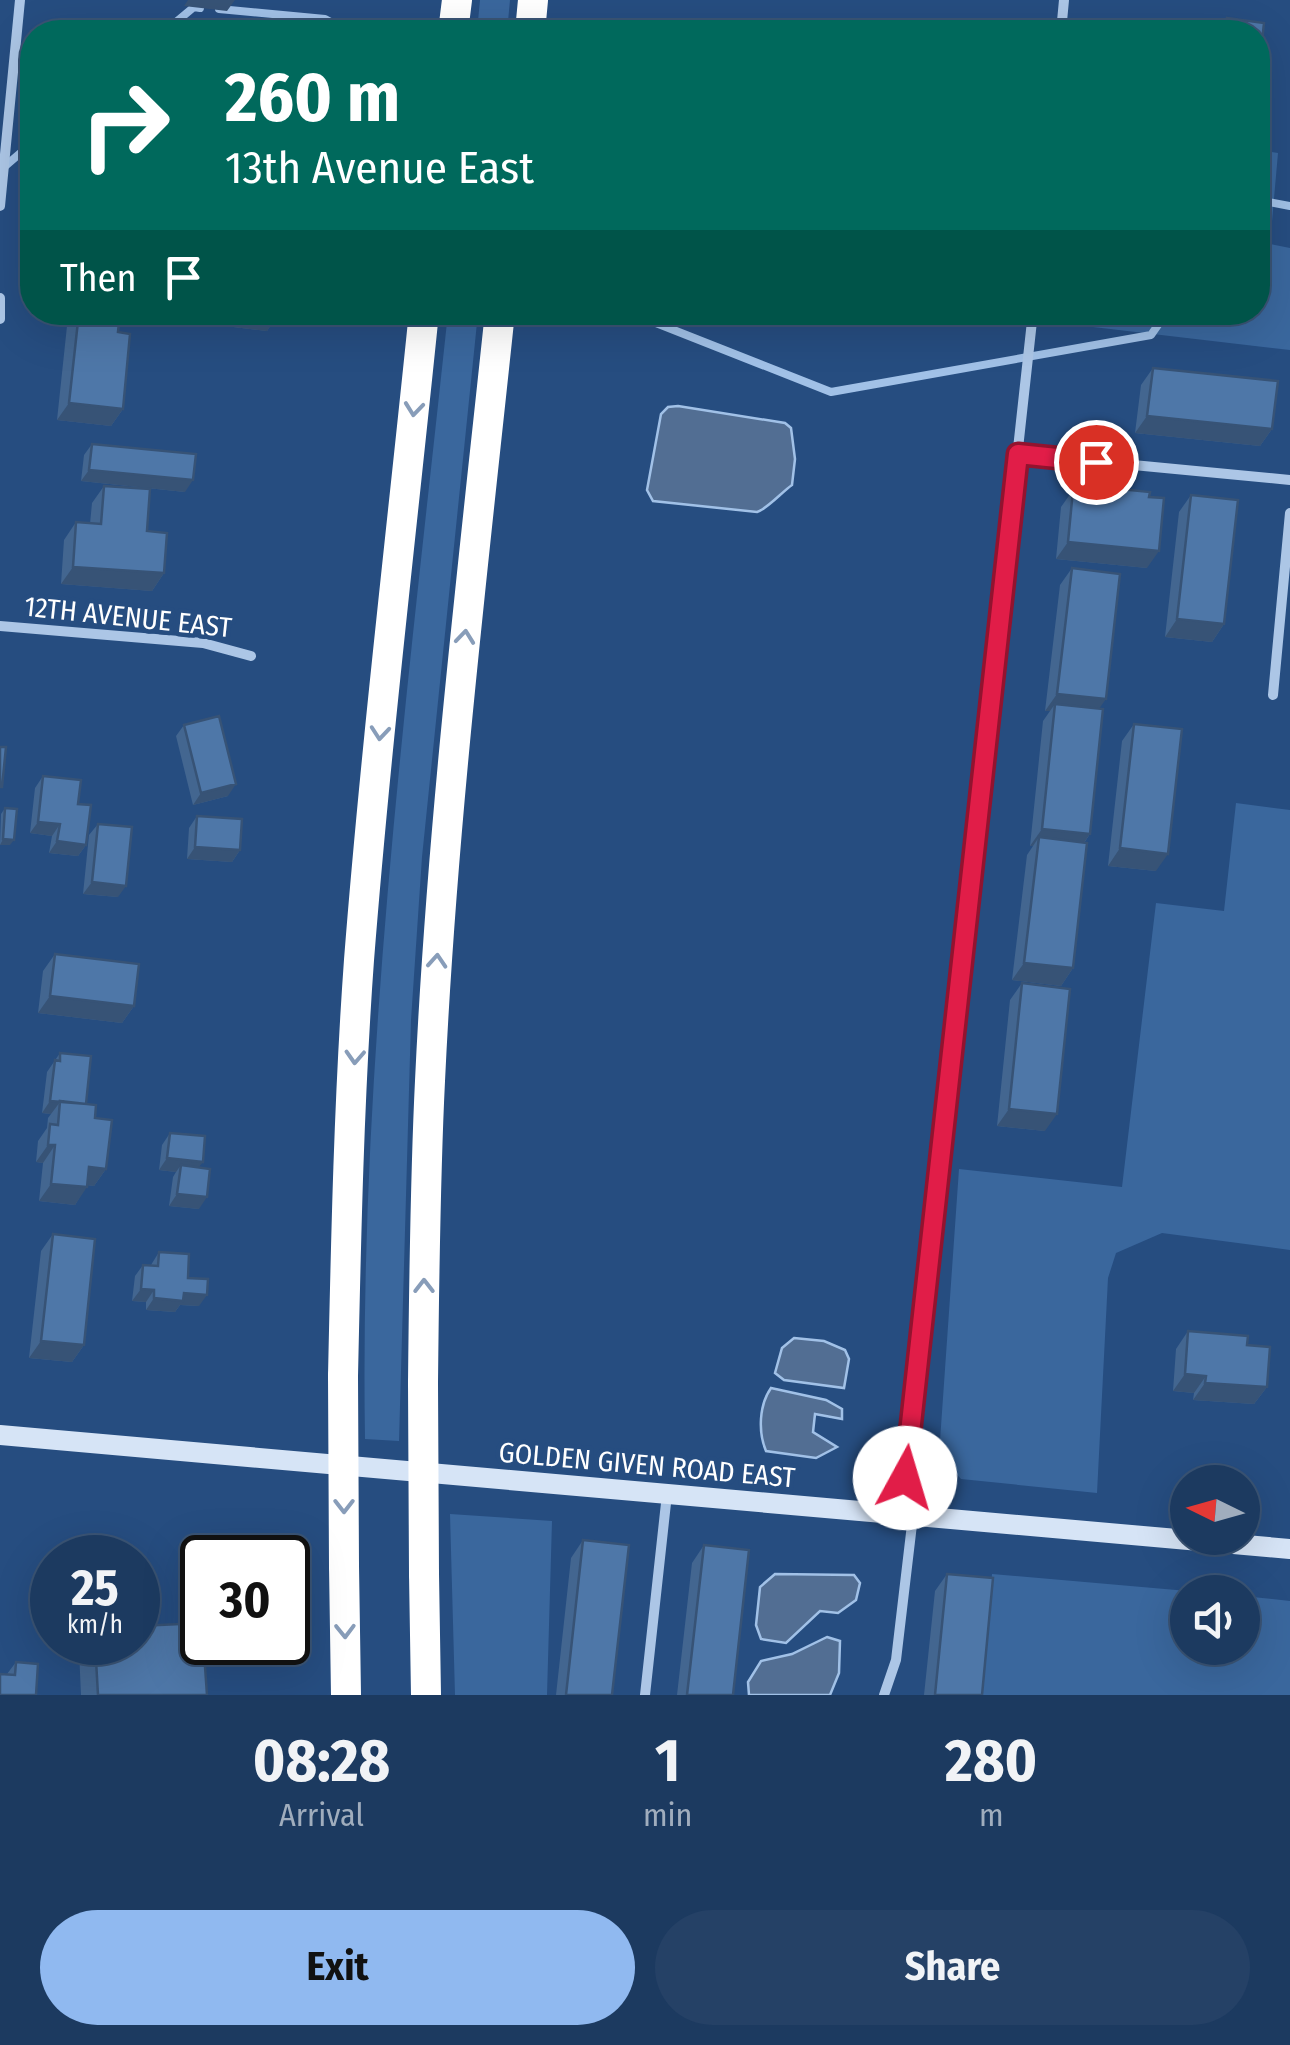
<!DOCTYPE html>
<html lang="en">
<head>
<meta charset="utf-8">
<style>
  :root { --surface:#1c3a60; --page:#254166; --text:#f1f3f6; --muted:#a0adbd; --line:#3a5475; --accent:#90b9f0 }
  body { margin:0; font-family:"Fira Sans Condensed",sans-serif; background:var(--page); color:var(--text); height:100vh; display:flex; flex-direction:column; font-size:38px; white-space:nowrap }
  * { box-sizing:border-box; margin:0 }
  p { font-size:32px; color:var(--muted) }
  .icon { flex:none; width:55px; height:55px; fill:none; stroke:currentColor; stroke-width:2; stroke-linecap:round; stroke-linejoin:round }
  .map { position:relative; height:1695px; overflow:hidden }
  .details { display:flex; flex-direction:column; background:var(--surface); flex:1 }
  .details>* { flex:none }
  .guide { position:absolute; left:20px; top:20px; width:1250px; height:305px; border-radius:40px; box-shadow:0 10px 40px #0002,0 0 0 2px var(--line); background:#00695c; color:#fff; overflow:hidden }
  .needle { width:65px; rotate:275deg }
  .buttons { position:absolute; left:1170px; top:1465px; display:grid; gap:20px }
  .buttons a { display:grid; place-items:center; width:90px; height:90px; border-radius:50%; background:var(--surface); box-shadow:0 10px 40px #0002,0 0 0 2px var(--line); font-size:50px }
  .speed { position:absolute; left:30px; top:1535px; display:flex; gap:20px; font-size:50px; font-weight:700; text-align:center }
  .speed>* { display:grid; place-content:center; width:130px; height:130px; border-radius:50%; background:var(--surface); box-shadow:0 10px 40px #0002,0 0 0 2px var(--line); line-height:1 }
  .speed small { font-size:25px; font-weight:400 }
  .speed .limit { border:5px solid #111; border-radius:15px; background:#fff; color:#111 }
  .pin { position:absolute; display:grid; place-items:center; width:85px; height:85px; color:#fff; margin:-42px; border:5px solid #fff; border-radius:50%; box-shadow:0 2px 10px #0007 }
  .me { position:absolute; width:110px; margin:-55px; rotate:6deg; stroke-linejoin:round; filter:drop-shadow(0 0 8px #0008) }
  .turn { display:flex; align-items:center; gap:35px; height:210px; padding:0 40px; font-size:45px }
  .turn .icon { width:130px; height:130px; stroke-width:2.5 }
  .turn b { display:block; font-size:70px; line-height:85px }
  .then { display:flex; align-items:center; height:95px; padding:0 40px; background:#0003; gap:20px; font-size:38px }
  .eta { display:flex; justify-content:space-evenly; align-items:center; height:170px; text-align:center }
  .eta b { font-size:60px; font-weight:700; line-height:70px }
  .cta { display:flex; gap:20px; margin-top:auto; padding:20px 40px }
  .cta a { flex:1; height:115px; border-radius:60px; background:var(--accent); color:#111; font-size:40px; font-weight:700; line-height:115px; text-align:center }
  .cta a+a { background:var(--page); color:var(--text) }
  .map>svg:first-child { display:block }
  .green { fill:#3a679d }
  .water { fill:#526e93; stroke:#a1c1e7; stroke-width:2.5 }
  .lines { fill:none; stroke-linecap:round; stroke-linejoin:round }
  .stream { stroke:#a1c1e7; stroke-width:8 }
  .street { stroke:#acc6e6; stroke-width:10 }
  .secondary { stroke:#d6e4f6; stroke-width:20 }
  .highway { stroke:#fff; stroke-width:30 }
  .highway-bridge { stroke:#fff; stroke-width:30 }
  .wall { fill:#436690 }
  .shaded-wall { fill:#375376 }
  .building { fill:#4e77a8; stroke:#375376; stroke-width:2.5 }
  .oneway { stroke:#889db9 }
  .route-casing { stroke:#92132f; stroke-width:25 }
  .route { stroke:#e11d48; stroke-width:18 }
  .labels { text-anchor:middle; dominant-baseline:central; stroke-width:9; stroke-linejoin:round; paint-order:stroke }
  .street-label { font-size:28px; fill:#fff; stroke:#264d80 }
</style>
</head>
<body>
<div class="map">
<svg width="1290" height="1695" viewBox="0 0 1290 1695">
  <rect width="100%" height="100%" fill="#264d80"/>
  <path class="green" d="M 480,0 L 510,0 L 507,32 L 477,32 Z
    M 1258,150 L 1278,153 L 1270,244 L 1290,248 L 1290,350 L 1059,323 L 1060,313 L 1258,312 Z
    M 448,313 L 478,313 L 422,857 L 411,1020 L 399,1441 L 365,1439 C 359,1062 408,687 448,313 Z
    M 1236,803 L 1290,810 L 1290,1250 L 1162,1233 L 1116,1253 L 1108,1278 L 1097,1493 L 961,1479 L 939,1455 L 959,1169 L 1122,1187 L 1156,903 L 1224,911 Z
    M 450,1514 L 552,1521 L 547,1695 L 455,1695 Z
    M 992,1574 L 1199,1592 L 1188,1592 L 1188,1648 L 1242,1648 L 1243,1596 L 1290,1601 L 1290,1695 L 981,1695 Z"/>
  <path class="water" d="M 678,406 L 785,423 L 791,428 L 795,459 L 792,485 C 782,492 767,509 757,512 L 653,501 L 647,490 L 661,414 L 668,407 Z
    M 794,1338 L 824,1341 L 845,1350 L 849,1359 L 844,1388 L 784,1380 L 775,1373 L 782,1348 Z
    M 771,1388 L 826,1400 L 842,1409 L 842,1419 L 815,1414 L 813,1432 L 837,1447 L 816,1458 L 766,1451 C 758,1432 759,1405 771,1388 Z
    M 775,1574 L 854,1575 L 860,1583 L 856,1600 L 838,1613 L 820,1611 L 786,1643 L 761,1639 L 756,1625 L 760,1587 Z
    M 827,1637 L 840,1641 L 839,1673 L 830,1695 L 749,1695 L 748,1682 L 761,1661 L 792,1654 Z"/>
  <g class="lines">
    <path class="stream" d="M 219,9 L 325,19 L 349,32
      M 164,32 L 194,7 L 200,8
      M 3,168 L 32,143
      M 1258,200 L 1290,206
      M 628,312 L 831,392 L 1151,335 L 1167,312"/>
    <path class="street" d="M 1061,32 L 1064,0
      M 0,206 L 20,0
      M 0,298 L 0,319
      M 1018,454 L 1290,480
      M 0,626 L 203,643 L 251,656
      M 1273,695 L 1290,513
      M 901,1514 L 1033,312
      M 645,1695 L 667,1494
      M 884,1695 L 896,1660 L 913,1516"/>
    <path class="secondary" d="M 0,1435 L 1290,1549"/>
    <path class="highway" d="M 453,32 L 457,0
      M 530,32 L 533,0
      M 343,1376 C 346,1237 349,1098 359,960 C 376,744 402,528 424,312
      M 423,1383 C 424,1282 425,1181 430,1081 C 442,824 473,568 500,312
      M 344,1566 L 346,1695
      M 424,1574 L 426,1695"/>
    <path class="highway-bridge" d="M 343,1376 L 344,1566
      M 423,1383 L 424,1574"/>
  </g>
  <path class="wall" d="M 1227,18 L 1258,32 L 1217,32 Z
    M 76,312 L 120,313 L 118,332 L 123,409 L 111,426 L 57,420 L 67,326 Z
    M 219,312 L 279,312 L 267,331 L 217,325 Z
    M 1153,368 L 1272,429 L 1260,446 L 1135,433 L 1141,385 Z
    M 92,444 L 185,492 L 81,481 L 84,455 Z
    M 104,486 L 164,573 L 152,591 L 61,584 L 64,540 L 76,522 L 90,524 L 92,503 Z
    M 1090,486 L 1149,497 L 1147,568 L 1056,559 L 1061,507 L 1073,490 L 1086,491 Z
    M 1191,495 L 1224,624 L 1212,642 L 1165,637 L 1179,512 Z
    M 1072,568 L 1099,708 L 1090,834 L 1084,843 L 1073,968 L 1061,986 L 1012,980 L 1027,855 L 1033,846 L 1030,846 L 1043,721 L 1050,711 L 1045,711 L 1060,585 Z
    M 1134,724 L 1156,871 L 1108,866 L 1122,741 Z
    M 184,725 L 228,796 L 193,805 L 176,736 Z
    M 43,776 L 78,804 L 86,845 L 78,856 L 49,853 L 52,836 L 30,833 L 35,788 Z
    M 5,808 L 10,845 L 0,845 L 1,814 Z
    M 197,816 L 240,850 L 232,862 L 187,859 L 189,828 Z
    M 98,824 L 118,897 L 83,894 L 89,835 Z
    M 55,954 L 134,1006 L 122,1023 L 38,1013 L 43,971 Z
    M 1022,983 L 1045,1131 L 997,1126 L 1010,1000 Z
    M 60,1053 L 95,1118 L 106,1169 L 94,1186 L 87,1185 L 75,1205 L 39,1201 L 43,1163 L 36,1162 L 38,1141 L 47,1128 L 48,1118 L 51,1114 L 42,1113 L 47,1072 Z
    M 170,1133 L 199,1167 L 199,1209 L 169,1206 L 173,1177 L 176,1172 L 159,1170 L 162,1145 Z
    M 53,1234 L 84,1345 L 72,1362 L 29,1358 L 41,1251 Z
    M 159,1252 L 188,1278 L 199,1306 L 180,1305 L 175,1312 L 146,1310 L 146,1302 L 132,1301 L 135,1276 L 143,1265 L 151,1265 Z
    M 1188,1331 L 1247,1345 L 1267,1387 L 1254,1404 L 1193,1400 L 1194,1393 L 1173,1391 L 1176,1349 Z
    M 583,1540 L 612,1695 L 556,1695 L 571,1558 Z
    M 704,1545 L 733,1695 L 677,1695 L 692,1563 Z
    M 947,1574 L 982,1695 L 924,1695 L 935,1591 Z
    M 84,1642 L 138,1642 L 207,1695 L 81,1695 L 79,1650 Z
    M 16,1662 L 36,1695 L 7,1674 Z"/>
  <path class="shaded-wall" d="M 188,0 L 235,0 L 227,11 L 184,6 Z
    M 226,312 L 269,312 L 279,314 L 267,331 L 217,325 Z
    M 69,403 L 123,409 L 111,426 L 57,420 Z
    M 1147,416 L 1272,429 L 1260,446 L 1135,433 Z
    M 89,470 L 193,480 L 185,492 L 81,481 Z
    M 1068,542 L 1159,551 L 1147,568 L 1056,559 Z
    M 73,567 L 164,573 L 152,591 L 61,584 Z
    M 1177,619 L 1224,624 L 1212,642 L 1165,637 Z
    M 1057,694 L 1106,699 L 1094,716 L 1055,704 L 1050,711 L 1045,711 Z
    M 236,784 L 228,796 L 193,805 L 201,793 Z
    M 38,822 L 60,824 L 52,836 L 30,833 Z
    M 1042,829 L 1090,834 L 1078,851 L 1039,837 L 1033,846 L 1030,846 Z
    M 3,839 L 14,840 L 10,845 L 0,845 Z
    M 57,841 L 86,845 L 78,856 L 49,853 Z
    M 195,847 L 240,850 L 232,862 L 187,859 Z
    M 1120,848 L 1168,854 L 1156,871 L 1108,866 Z
    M 92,882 L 126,886 L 118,897 L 83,894 Z
    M 1024,963 L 1073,968 L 1061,986 L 1012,980 Z
    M 50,996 L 134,1006 L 122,1023 L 38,1013 Z
    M 50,1101 L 60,1102 L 51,1114 L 42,1113 Z
    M 1009,1109 L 1057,1114 L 1045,1131 L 997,1126 Z
    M 48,1145 L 55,1145 L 43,1163 L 36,1162 Z
    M 167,1158 L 203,1162 L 194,1173 L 181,1165 L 176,1172 L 159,1170 Z
    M 89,1167 L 106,1169 L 94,1186 L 77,1184 Z
    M 51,1184 L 87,1187 L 75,1205 L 39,1201 Z
    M 177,1194 L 207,1197 L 199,1209 L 169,1206 Z
    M 141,1289 L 154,1290 L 146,1302 L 132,1301 Z
    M 184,1293 L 207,1295 L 199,1306 L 180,1305 L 175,1312 L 146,1310 L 154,1298 Z
    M 41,1341 L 84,1345 L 72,1362 L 29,1358 Z
    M 1185,1374 L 1206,1376 L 1194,1393 L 1173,1391 Z
    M 1205,1383 L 1267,1387 L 1254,1404 L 1193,1400 Z"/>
  <path class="building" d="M 1227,18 L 1264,23 L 1258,81 L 1258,32 L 1225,32 Z
    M 79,312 L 120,313 L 118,332 L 130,334 L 123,409 L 69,403 Z
    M 1153,368 L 1278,381 L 1272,429 L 1147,416 Z
    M 92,444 L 196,454 L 193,480 L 89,470 Z
    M 104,486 L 150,489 L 147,531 L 167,533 L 164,573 L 73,567 L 76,522 L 101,524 Z
    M 1090,486 L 1150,492 L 1149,497 L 1164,498 L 1159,551 L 1068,542 L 1073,490 L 1089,491 Z
    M 1191,495 L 1238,500 L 1224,624 L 1177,619 Z
    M 1072,568 L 1120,574 L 1106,699 L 1057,694 Z
    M 1055,704 L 1103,709 L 1090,834 L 1042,829 Z
    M 219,716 L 236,784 L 201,793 L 184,725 Z
    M 1134,724 L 1182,729 L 1168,854 L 1120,848 Z
    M 0,747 L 6,747 L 2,787 L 0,787 Z
    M 43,776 L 81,780 L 78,804 L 91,805 L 86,845 L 57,841 L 60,824 L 38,822 Z
    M 5,808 L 17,809 L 14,840 L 3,839 Z
    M 197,816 L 242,819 L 240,850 L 195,847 Z
    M 98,824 L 132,827 L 126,886 L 92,882 Z
    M 1039,837 L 1087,843 L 1073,968 L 1024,963 Z
    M 55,954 L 139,964 L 134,1006 L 50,996 Z
    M 1022,983 L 1070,989 L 1057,1114 L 1009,1109 Z
    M 60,1053 L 91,1056 L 86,1104 L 50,1101 L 55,1060 L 60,1061 Z
    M 60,1101 L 96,1105 L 95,1118 L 112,1120 L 106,1169 L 89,1167 L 87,1187 L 51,1184 L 55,1145 L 48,1145 L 50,1124 L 58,1125 Z
    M 170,1133 L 205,1136 L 203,1162 L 167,1158 Z
    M 181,1165 L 210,1169 L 207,1197 L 177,1194 Z
    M 53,1234 L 95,1239 L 84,1345 L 41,1341 Z
    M 159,1252 L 189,1254 L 188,1278 L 208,1279 L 207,1295 L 184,1293 L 183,1301 L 154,1298 L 154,1290 L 141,1289 L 143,1265 L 158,1266 Z
    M 1188,1331 L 1248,1336 L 1247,1345 L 1270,1347 L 1267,1387 L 1205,1383 L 1206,1376 L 1185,1374 Z
    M 583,1540 L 629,1545 L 612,1695 L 566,1695 Z
    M 704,1545 L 749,1550 L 733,1695 L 687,1695 Z
    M 947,1574 L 993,1578 L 982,1695 L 935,1695 Z
    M 202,1623 L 207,1695 L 98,1695 L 95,1642 L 138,1642 L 138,1626 Z
    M 16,1662 L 38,1664 L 36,1695 L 0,1695 L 0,1674 L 15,1675 Z"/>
  <defs><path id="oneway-chevron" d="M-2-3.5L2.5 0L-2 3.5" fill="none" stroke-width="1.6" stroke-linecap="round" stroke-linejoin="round" transform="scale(2.5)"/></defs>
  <g class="oneway">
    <use href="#oneway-chevron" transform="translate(414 409) rotate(96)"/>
    <use href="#oneway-chevron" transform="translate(465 637) rotate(-84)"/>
    <use href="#oneway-chevron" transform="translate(380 733) rotate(95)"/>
    <use href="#oneway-chevron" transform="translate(437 961) rotate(-86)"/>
    <use href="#oneway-chevron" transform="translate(355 1057) rotate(93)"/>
    <use href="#oneway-chevron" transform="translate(424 1286) rotate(-90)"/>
    <use href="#oneway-chevron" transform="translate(344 1506) rotate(90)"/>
    <use href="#oneway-chevron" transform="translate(345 1631) rotate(89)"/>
  </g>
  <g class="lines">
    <g class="route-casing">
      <path id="route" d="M 905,1478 L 1018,454 L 1096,462"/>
    </g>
    <use href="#route" class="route"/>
  </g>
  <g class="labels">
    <g class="street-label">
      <text transform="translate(128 617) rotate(6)">12TH AVENUE EAST</text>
      <text transform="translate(647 1465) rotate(5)">GOLDEN GIVEN ROAD EAST</text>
    </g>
  </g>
</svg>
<div class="buttons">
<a><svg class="needle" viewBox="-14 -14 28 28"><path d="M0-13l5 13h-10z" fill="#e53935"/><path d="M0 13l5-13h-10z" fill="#a0adbd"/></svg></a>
<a><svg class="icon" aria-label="sound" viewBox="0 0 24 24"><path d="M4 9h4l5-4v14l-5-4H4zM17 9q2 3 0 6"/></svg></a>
</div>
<div class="speed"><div>25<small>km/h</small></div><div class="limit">30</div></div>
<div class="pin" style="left:1096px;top:462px;background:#d93025"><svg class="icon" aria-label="arrive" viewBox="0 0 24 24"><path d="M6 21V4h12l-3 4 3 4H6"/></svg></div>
<svg class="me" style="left:905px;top:1478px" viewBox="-20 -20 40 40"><circle r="19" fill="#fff"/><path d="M0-13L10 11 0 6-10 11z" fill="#e11d48"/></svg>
<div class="guide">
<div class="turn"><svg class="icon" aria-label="right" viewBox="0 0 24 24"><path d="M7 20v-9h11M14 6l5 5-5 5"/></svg><div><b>260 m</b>13th Avenue East</div></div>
<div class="then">Then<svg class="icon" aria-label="arrive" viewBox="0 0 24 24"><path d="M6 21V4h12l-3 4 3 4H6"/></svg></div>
</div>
</div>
<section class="details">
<div class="eta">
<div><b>08:28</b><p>Arrival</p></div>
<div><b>1</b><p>min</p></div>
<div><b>280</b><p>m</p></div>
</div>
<div class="cta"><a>Exit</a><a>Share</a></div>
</section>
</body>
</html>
